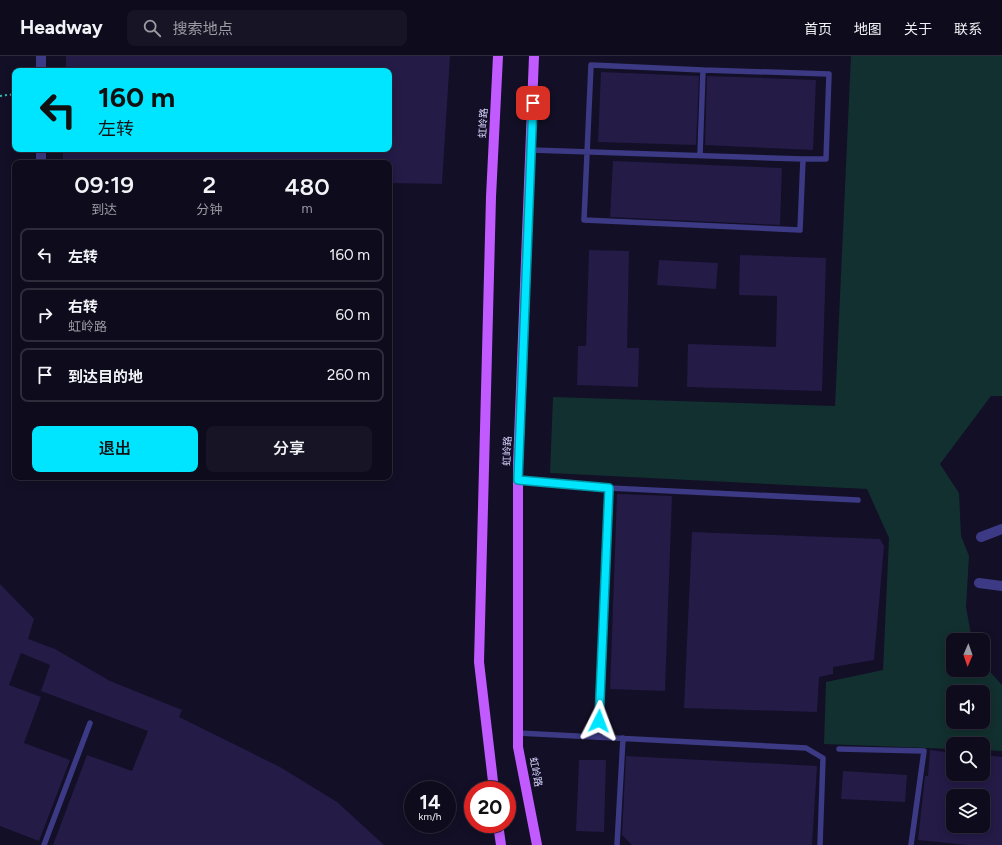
<!DOCTYPE html>
<html lang="zh">
<head>
<meta charset="utf-8">
<style>
  :root { --surface:#0e0b1c; --page:#171425; --text:#f1f3f6; --muted:#9b9ba3; --line:#2e2b3b; --accent:#00e5ff }
  body { margin:0; font-family:Figtree,"Noto Sans SC",sans-serif; background:var(--page); color:var(--text); height:100vh; display:flex; flex-direction:column; font-size:15px; white-space:nowrap }
  * { box-sizing:border-box; margin:0 }
  p { font-size:13px; color:var(--muted) }
  .icon { flex:none; width:22px; height:22px; fill:none; stroke:currentColor; stroke-width:2; stroke-linecap:round; stroke-linejoin:round }
  .map { position:relative; flex:1; overflow:hidden }
  .drawer { position:absolute; left:12px; top:104px; width:380px; height:320px; display:flex; flex-direction:column; background:var(--surface); border-radius:8px; box-shadow:0 2px 10px #0003,0 0 0 1px var(--line) }
  .drawer>* { flex:none }
  .guide { position:absolute; left:12px; top:12px; width:380px; height:84px; border-radius:8px; box-shadow:0 2px 10px #0003,0 0 0 1px var(--line); background:#00e5ff; color:#111; overflow:hidden }
  .needle { width:26px; rotate:182deg }
  .buttons { position:absolute; left:946px; top:577px; display:grid; gap:8px }
  .buttons a { display:grid; place-items:center; width:44px; height:44px; border-radius:8px; background:var(--surface); box-shadow:0 2px 10px #0003,0 0 0 1px var(--line); font-size:20px }
  .speed { position:absolute; left:404px; top:725px; display:flex; gap:8px; font-size:20px; font-weight:700; text-align:center }
  .speed>* { display:grid; place-content:center; width:52px; height:52px; border-radius:50%; background:var(--surface); box-shadow:0 2px 10px #0003,0 0 0 1px var(--line); line-height:1 }
  .speed small { font-size:10px; font-weight:400 }
  .speed .limit { border:6px solid #d22; background:#fff; color:#111 }
  .pin { position:absolute; display:grid; place-items:center; width:34px; height:34px; color:#fff; margin:-17px; border-radius:8px; box-shadow:0 2px 6px #0006 }
  .me { position:absolute; width:44px; margin:-22px; rotate:3deg; stroke-linejoin:round; filter:drop-shadow(0 0 3px #0008) }
  .turn { display:flex; align-items:center; gap:14px; height:84px; padding:0 20px; font-size:18px }
  .turn .icon { width:52px; height:52px; stroke-width:2.5 }
  .turn b { display:block; font-size:28px; line-height:34px }
  .eta { display:flex; justify-content:space-evenly; align-items:center; height:68px; text-align:center }
  .eta b { font-size:24px; font-weight:600; line-height:28px }
  .button { display:flex; gap:8px; margin-top:auto; padding:8px 20px }
  .button a { flex:1; height:46px; border-radius:8px; background:var(--accent); color:#111; font-size:16px; font-weight:600; line-height:46px; text-align:center }
  .button a+a { background:var(--page); color:var(--text) }
  ul { padding:0; list-style:none }
  li { display:flex; align-items:center; gap:12px; height:54px; margin:0 8px 6px; padding:0 12px; border:2px solid var(--line); border-radius:8px }
  li div { flex:1 }
  li b { display:block; font-size:15px }
  li em { font-style:normal }
  header { display:flex; align-items:center; gap:24px; box-sizing:border-box; height:56px; padding:0 20px; background:var(--surface); border-bottom:1px solid var(--line) }
  header strong { font-size:19px }
  nav { display:flex; gap:22px; margin-inline-start:auto; font-size:14px }
  .search { width:280px; height:36px; background:var(--page); display:flex; align-items:center; gap:10px; box-sizing:border-box; padding:0 14px; border-radius:8px; color:var(--muted); font-size:15px }
  .map>svg:first-child { display:block }
  .green { fill:#12302f; fill-rule:evenodd }
  .building { fill:#241b47; fill-rule:evenodd }
  .lines { fill:none; stroke-linecap:round; stroke-linejoin:round }
  .path { stroke:#2fb8b0; stroke-width:2; stroke-dasharray:2 3; stroke-linecap:butt }
  .lane { stroke:#3d3a85; stroke-width:5.5 }
  .street { stroke:#3d3a85; stroke-width:10 }
  .primary { stroke:#c25bff; stroke-width:10 }
  .route-casing { stroke:#0095a6; stroke-width:10 }
  .route { stroke:#00e5ff; stroke-width:7 }
  .labels { text-anchor:middle; dominant-baseline:central; stroke-width:4; stroke-linejoin:round; paint-order:stroke }
  .street-label { font-size:10px; fill:#d9d4ff; stroke:#130f26 }
</style>
</head>
<body>
<header>
<strong>Headway</strong>
<div class="search"><svg class="icon" aria-label="search" viewBox="0 0 24 24"><circle cx="10" cy="10" r="6"/><path d="M15 15l6 6"/></svg>搜索地点</div>
<nav><a>首页</a><a>地图</a><a>关于</a><a>联系</a></nav>
</header>
<div class="map">
<svg width="1002" height="789" viewBox="0 0 1002 789">
  <rect width="100%" height="100%" fill="#130f26"/>
  <path class="green" d="M 851,0 L 1002,0 L 1002,340 L 991,340 L 940,408 L 959,437 L 961,480 L 969,500 L 966,551 L 972,584 L 953,584 L 953,614 L 983,614 L 983,608 L 1002,629 L 1002,695 L 983,694 L 983,688 L 953,688 L 953,693 L 824,688 L 826,626 L 883,614 L 889,482 L 867,433 L 550,417 L 553,341 L 835,350 ZM 953,636 L 983,636 L 983,666 L 953,666 Z"/>
  <path class="building" d="M 66,0 L 450,0 L 442,128 L 389,127 L 389,107 L 63,107 L 63,93 L 389,93 L 389,15 L 66,15 Z
    M 601,16 L 699,20 L 696,89 L 598,86 Z
    M 707,20 L 816,24 L 813,94 L 705,89 Z
    M 613,105 L 782,112 L 780,169 L 610,161 Z
    M 589,194 L 629,195 L 627,292 L 639,292 L 638,331 L 577,329 L 578,290 L 586,290 Z
    M 740,199 L 826,202 L 822,335 L 687,331 L 688,288 L 776,291 L 777,240 L 739,239 Z
    M 659,204 L 718,207 L 716,233 L 657,229 Z
    M 617,438 L 672,440 L 665,635 L 610,633 Z
    M 692,476 L 880,483 L 884,490 L 874,604 L 833,611 L 833,618 L 819,621 L 817,656 L 684,652 Z
    M 0,528 L 34,563 L 28,583 L 55,593 L 110,625 L 182,654 L 179,661 L 280,711 L 337,746 L 384,789 L 53,789 L 87,699 L 132,715 L 148,675 L 41,635 L 50,609 L 21,597 L 9,629 L 41,641 L 24,687 L 70,704 L 39,785 L 0,770 Z
    M 930,694 L 953,697 L 953,718 L 983,718 L 983,699 L 1002,701 L 1002,789 L 967,789 L 918,784 L 925,720 L 928,720 ZM 953,740 L 983,740 L 983,770 L 953,770 Z
    M 626,700 L 817,710 L 812,789 L 632,789 L 622,779 Z
    M 579,704 L 606,704 L 604,776 L 576,775 Z
    M 843,715 L 907,719 L 905,746 L 841,743 Z"/>
  <g class="lines">
    <path class="path" d="M 0,40 L 15,38"/>
    <path class="lane" d="M 703,14 L 591,9 L 584,164 L 800,174 L 803,103
      M 531,94 L 803,103 L 826,103 L 829,18 L 703,14 L 700,99
      M 518,424 L 609,432
      M 518,677 L 806,692 L 823,702 L 820,789
      M 598,681 L 609,432 L 858,444
      M 839,693 L 924,695 L 911,789
      M 44,789 L 90,667
      M 617,789 L 623,682"/>
    <path class="street" d="M 41,0 L 41,15
      M 41,107 L 41,93
      M 981,481 L 1002,473
      M 979,527 L 1002,530"/>
    <path class="primary" d="M 534,0 L 518,408 L 518,691 L 537,789
      M 494,734 L 479,606 L 491,141 L 498,0
      M 498,768 L 501,789"/>
  </g>
  <g class="lines">
    <g class="route-casing">
      <path id="route" d="M 533,47 L 518,424 L 609,432 L 599,665"/>
    </g>
    <use href="#route" class="route"/>
  </g>
  <g class="labels">
    <g class="street-label">
      <text transform="translate(483 67) rotate(-87)">虹岭路</text>
      <text transform="translate(507 395) rotate(-88)">虹岭路</text>
      <text transform="translate(536 716) rotate(79)">虹岭路</text>
    </g>
  </g>
</svg>
<div class="buttons">
<a><svg class="needle" viewBox="-14 -14 28 28"><path d="M0-13l5 13h-10z" fill="#e53935"/><path d="M0 13l5-13h-10z" fill="#9b9ba3"/></svg></a>
<a><svg class="icon" aria-label="sound" viewBox="0 0 24 24"><path d="M4 9h4l5-4v14l-5-4H4zM17 9q2 3 0 6"/></svg></a>
<a><svg class="icon" aria-label="search" viewBox="0 0 24 24"><circle cx="10" cy="10" r="6"/><path d="M15 15l6 6"/></svg></a>
<a><svg class="icon" aria-label="layers" viewBox="0 0 24 24"><path d="M12 4l9 5-9 5-9-5zM3 14l9 5 9-5"/></svg></a>
</div>
<div class="speed"><div>14<small>km/h</small></div><div class="limit">20</div></div>
<div class="pin" style="left:533px;top:47px;background:#d93025"><svg class="icon" aria-label="arrive" viewBox="0 0 24 24"><path d="M6 21V4h12l-3 4 3 4H6"/></svg></div>
<svg class="me" style="left:599px;top:665px" viewBox="-20 -20 40 40"><path d="M0-17L14 15 0 8-14 15z" fill="#00e5ff" stroke="#fff" stroke-width="4"/></svg>
<div class="guide">
<div class="turn"><svg class="icon" aria-label="left" viewBox="0 0 24 24"><path d="M17 20v-9H6M10 6l-5 5 5 5"/></svg><div><b>160 m</b>左转</div></div>
</div>
<section class="drawer">
<div class="eta">
<div><b>09:19</b><p>到达</p></div>
<div><b>2</b><p>分钟</p></div>
<div><b>480</b><p>m</p></div>
</div>
<ul>
<li><svg class="icon" aria-label="left" viewBox="0 0 24 24"><path d="M17 20v-9H6M10 6l-5 5 5 5"/></svg><div><b>左转</b></div><em>160 m</em></li>
<li><svg class="icon" aria-label="right" viewBox="0 0 24 24"><path d="M7 20v-9h11M14 6l5 5-5 5"/></svg><div><b>右转</b><p>虹岭路</p></div><em>60 m</em></li>
<li><svg class="icon" aria-label="arrive" viewBox="0 0 24 24"><path d="M6 21V4h12l-3 4 3 4H6"/></svg><div><b>到达目的地</b></div><em>260 m</em></li>
</ul>
<div class="button"><a>退出</a><a>分享</a></div>
</section>
</div>
</body>
</html>
